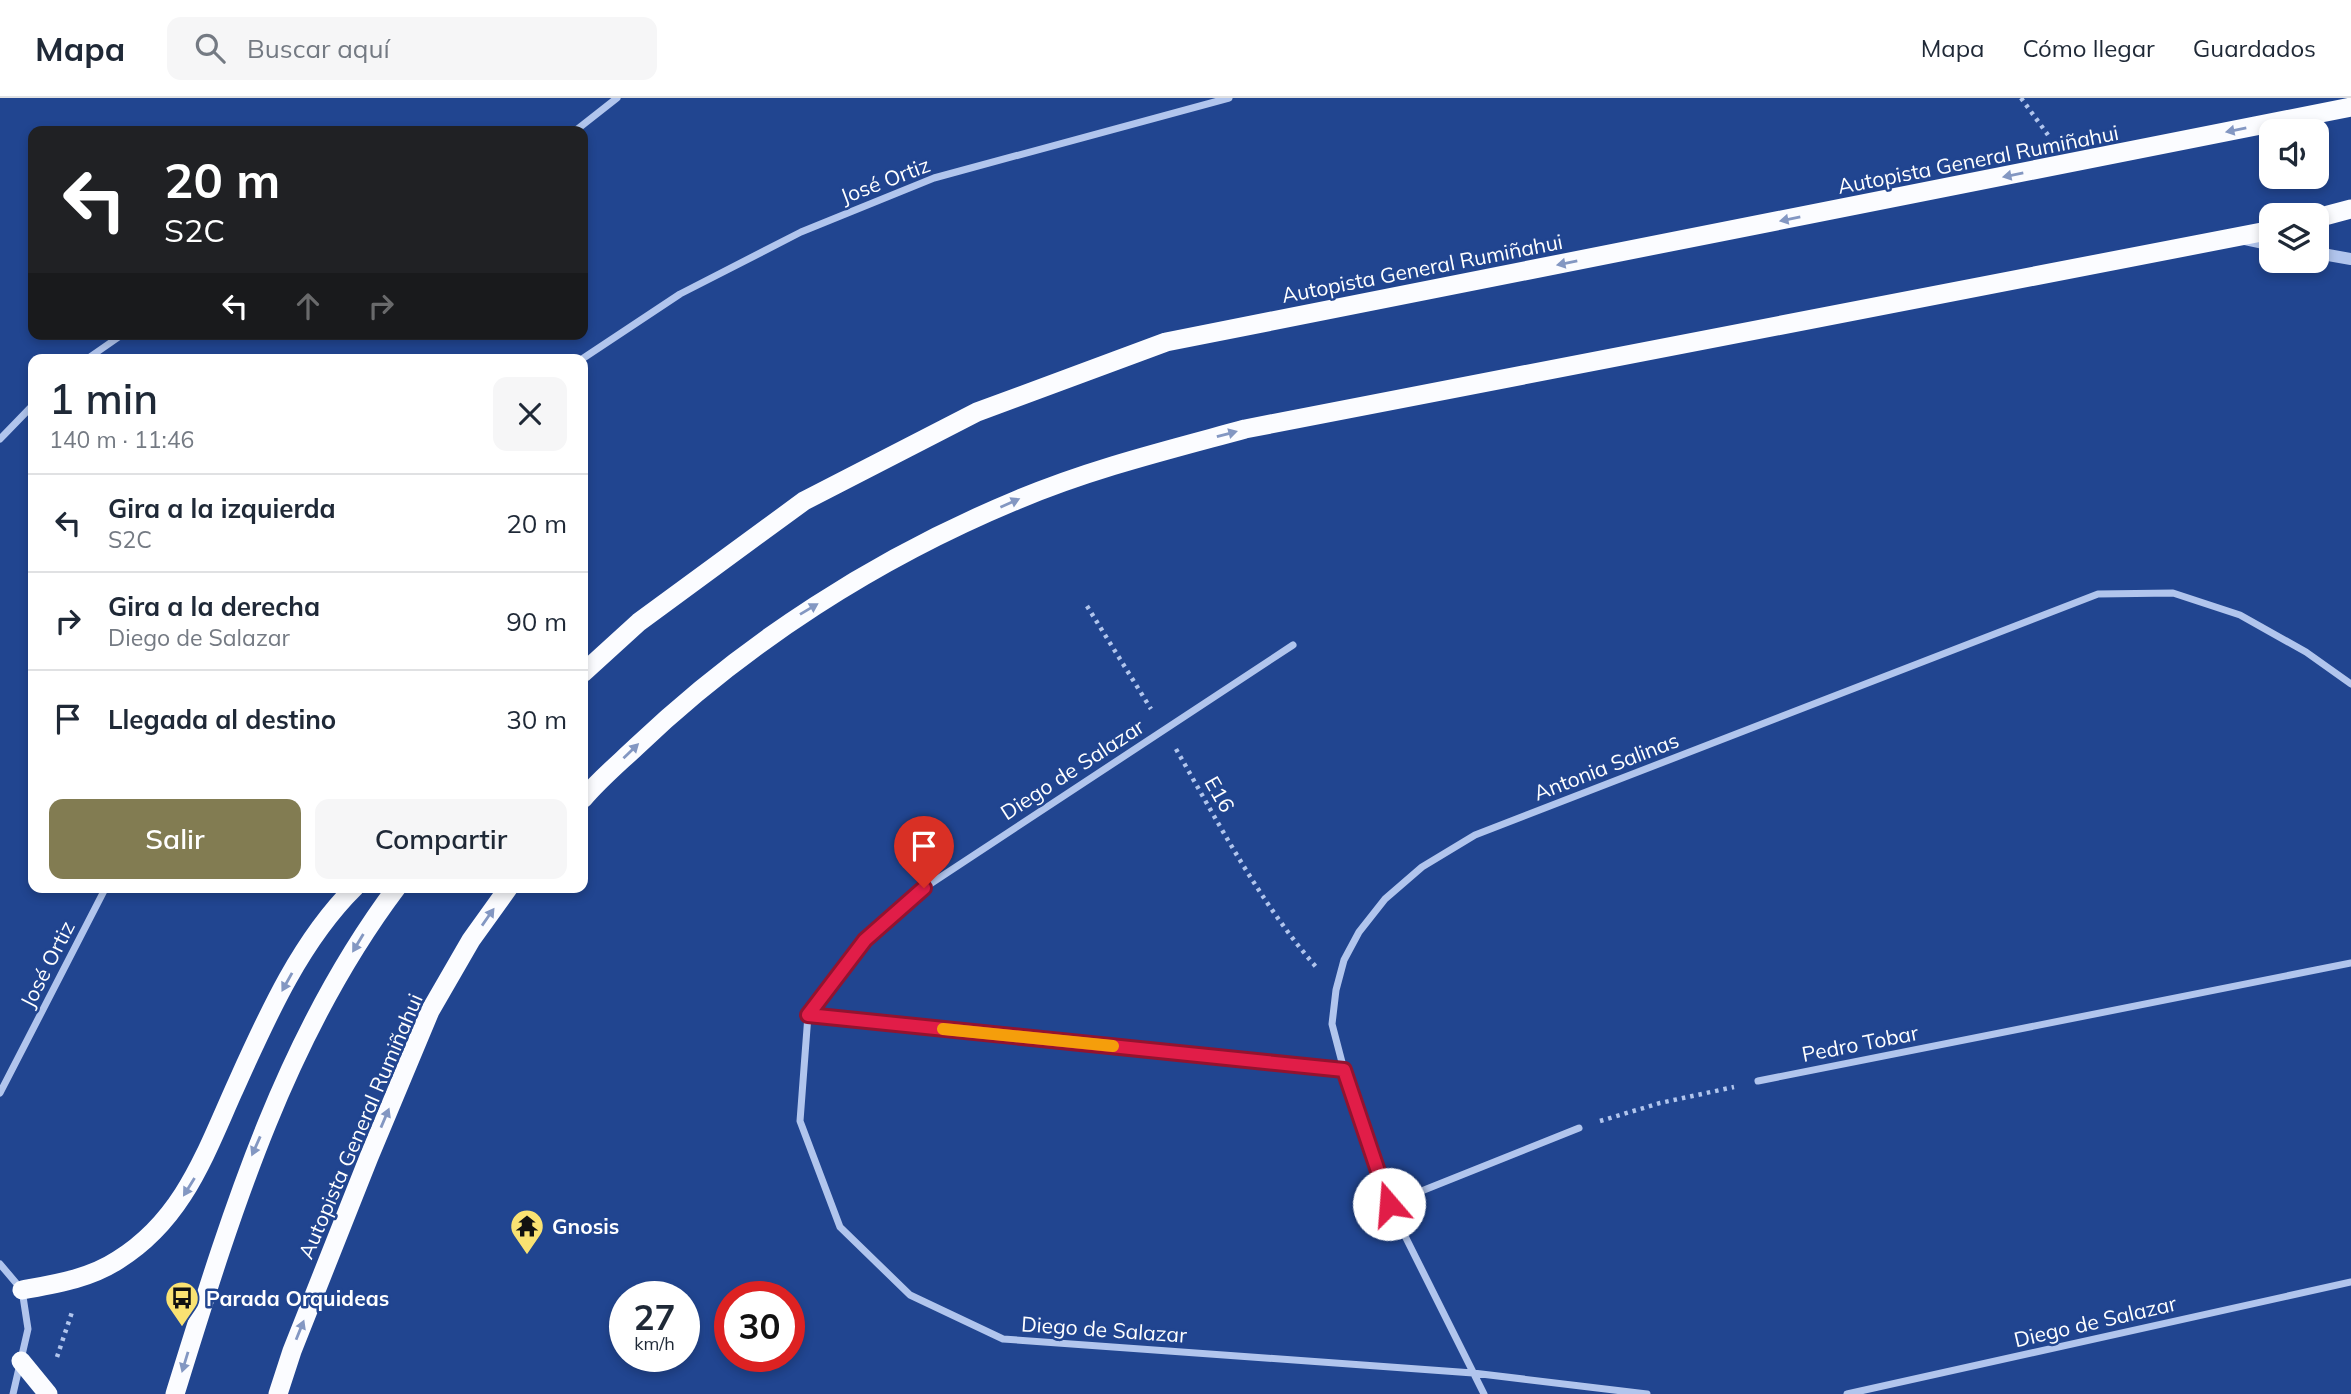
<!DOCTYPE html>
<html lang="es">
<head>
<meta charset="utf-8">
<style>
  :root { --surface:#fff; --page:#f6f6f7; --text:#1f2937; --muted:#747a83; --line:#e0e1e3; --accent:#827c52 }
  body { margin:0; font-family:Mulish,sans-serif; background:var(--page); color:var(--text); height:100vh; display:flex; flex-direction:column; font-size:26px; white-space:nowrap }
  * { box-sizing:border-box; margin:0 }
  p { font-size:23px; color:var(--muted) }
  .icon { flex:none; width:38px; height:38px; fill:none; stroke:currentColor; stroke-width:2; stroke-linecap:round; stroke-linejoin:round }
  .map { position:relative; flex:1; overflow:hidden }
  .details { position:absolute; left:28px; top:256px; width:560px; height:539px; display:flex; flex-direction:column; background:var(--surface); border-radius:14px; box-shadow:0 4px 10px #0003 }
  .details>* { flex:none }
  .hud { position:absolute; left:28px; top:28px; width:560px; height:214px; border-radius:14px; box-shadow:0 4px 10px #0003; background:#202124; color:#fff; overflow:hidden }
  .fabs { position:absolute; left:2259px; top:21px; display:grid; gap:14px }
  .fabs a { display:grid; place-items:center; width:70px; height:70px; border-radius:14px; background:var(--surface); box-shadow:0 4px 10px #0003; font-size:35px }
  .speed { position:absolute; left:609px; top:1183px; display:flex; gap:14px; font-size:35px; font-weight:700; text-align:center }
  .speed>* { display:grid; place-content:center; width:91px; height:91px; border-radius:50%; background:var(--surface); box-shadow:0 4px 10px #0003; line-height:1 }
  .speed small { font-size:18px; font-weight:400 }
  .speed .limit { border:10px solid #d22; background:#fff; color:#111 }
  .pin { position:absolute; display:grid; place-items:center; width:60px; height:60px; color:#fff; margin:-72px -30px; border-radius:50% 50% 50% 0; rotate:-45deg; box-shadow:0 0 7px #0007 }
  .pin .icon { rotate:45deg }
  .me { position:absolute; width:77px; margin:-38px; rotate:342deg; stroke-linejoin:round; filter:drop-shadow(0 0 5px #0008) }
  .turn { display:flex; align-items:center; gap:24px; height:147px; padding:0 21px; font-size:32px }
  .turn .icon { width:91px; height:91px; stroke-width:2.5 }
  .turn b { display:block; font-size:49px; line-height:60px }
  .lanes { display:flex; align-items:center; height:66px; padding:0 21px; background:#0003; justify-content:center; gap:35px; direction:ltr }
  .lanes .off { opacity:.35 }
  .round { display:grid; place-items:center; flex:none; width:74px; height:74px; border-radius:14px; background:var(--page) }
  .head { display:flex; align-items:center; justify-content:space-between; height:119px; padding:0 21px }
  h1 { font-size:42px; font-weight:600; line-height:52px }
  .primary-button { display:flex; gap:14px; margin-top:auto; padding:14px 21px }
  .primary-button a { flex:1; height:80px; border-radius:14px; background:var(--accent); color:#fff; font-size:28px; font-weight:600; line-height:80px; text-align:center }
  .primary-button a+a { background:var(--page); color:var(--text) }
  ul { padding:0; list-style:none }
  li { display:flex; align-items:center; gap:21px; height:98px; padding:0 21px; border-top:2px solid var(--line) }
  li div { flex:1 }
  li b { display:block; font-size:26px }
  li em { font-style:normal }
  header { display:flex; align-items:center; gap:42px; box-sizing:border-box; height:98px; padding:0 35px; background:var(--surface); border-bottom:2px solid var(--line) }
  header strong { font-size:33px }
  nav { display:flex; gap:38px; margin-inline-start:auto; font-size:24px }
  .search { width:490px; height:63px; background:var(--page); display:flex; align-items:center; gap:18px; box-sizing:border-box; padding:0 24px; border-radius:14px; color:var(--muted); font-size:26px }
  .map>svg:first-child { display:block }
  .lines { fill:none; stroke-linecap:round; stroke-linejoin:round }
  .path { stroke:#b1c5ed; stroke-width:4.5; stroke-dasharray:3.5 5; stroke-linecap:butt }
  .minor { stroke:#b1c5ed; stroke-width:7 }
  .tertiary { stroke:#b1c5ed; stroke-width:12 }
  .trunk { stroke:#fbfcff; stroke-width:19 }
  .oneway { fill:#8397c2 }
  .route-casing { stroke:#92132f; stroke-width:18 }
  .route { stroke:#e11d48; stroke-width:12 }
  .slow { stroke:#f59e0b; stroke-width:12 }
  .labels { text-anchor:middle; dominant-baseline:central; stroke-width:5; stroke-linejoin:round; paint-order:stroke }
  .street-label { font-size:21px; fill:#fff; stroke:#214590 }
  .poi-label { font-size:21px; font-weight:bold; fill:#fff; stroke:#214590; text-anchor:start }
</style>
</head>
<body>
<header>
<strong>Mapa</strong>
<div class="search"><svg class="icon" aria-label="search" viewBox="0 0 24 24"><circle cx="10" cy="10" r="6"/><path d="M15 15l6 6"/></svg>Buscar aquí</div>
<nav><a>Mapa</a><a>Cómo llegar</a><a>Guardados</a></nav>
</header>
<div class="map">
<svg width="2351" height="1296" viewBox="0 0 2351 1296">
  <rect width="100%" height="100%" fill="#214590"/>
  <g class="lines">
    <path class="path" d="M 2021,0 L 2048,37
      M 1087,508 L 1151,611
      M 1176,651 C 1219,726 1260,805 1317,870
      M 1600,1023 L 1660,1005 L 1734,989
      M 57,1259 L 72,1214"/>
    <path class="minor" d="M 575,33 L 617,0
      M 87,261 L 123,236
      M 582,261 L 680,196 L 801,134 L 934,80 L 1229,0
      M 0,341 L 33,307
      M 1293,547 L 924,790 L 865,842 L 808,917 L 800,1023 L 840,1129 L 910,1197 L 1003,1241 L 1473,1275 L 1647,1296
      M 808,917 L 1344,972
      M 1758,983 L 2351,865
      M 0,995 L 106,789
      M 1389,1106 L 1579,1030
      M 0,1166 L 22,1192 L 28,1231 L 13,1296
      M 1484,1296 L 1389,1106 L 1344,972 L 1332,926 L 1336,892 L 1344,862 L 1359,834 L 1385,801 L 1422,769 L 1475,737 L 2098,496 L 2173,495 L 2240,517 L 2306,554 L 2351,586
      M 1847,1296 L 2351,1184"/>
    <path class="tertiary" d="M 2244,141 L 2272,147
      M 2317,155 L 2351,161"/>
    <path class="trunk" d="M 2317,120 L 2351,111
      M 583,575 L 639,524 L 804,403 L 977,314 L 1166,244 L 2351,9
      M 583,701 C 599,682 618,666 636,649 C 746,544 877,460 1017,402 C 1090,371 1168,352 1245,331 L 2272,132
      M 22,1192 C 55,1186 89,1181 118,1162 C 182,1122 204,1059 233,994 C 265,923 299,844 355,789
      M 21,1263 L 48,1296
      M 175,1296 C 230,1119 284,939 397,789
      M 278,1296 L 292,1253 L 369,1059 L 430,913 L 471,842 L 509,789"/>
  </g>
  <defs><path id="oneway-solid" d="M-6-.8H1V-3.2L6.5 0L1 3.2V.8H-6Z" transform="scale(1.75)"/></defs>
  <g class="oneway">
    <use href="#oneway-solid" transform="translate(2236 32) rotate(169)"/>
    <use href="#oneway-solid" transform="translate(2013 77) rotate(169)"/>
    <use href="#oneway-solid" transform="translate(1790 121) rotate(169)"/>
    <use href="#oneway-solid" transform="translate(1567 165) rotate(169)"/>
    <use href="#oneway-solid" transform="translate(1227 336) rotate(-15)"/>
    <use href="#oneway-solid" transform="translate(1010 405) rotate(-24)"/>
    <use href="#oneway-solid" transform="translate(809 511) rotate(-31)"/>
    <use href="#oneway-solid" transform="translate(631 653) rotate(-44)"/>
    <use href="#oneway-solid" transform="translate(488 819) rotate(-55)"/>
    <use href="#oneway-solid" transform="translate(358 845) rotate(121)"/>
    <use href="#oneway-solid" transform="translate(287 884) rotate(119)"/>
    <use href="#oneway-solid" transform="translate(385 1020) rotate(-67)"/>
    <use href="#oneway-solid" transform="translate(256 1048) rotate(114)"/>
    <use href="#oneway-solid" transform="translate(189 1089) rotate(122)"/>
    <use href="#oneway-solid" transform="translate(300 1232) rotate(-68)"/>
    <use href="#oneway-solid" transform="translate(185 1264) rotate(107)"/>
  </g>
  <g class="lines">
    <g class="route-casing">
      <path id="route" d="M 924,790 L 865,842 L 808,917 L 1344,972 L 1389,1106"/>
    </g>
    <use href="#route" class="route"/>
    <path class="slow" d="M 943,931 L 1113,948"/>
  </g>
  <defs>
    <g id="temple-pin" transform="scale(1.75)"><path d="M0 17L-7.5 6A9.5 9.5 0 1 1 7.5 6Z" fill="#fae272" stroke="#214590"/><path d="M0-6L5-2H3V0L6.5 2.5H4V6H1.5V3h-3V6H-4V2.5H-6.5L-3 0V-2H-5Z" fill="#111"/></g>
    <g id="bus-pin" transform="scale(1.75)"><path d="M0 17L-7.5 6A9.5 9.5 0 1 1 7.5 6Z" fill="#fae272" stroke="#214590"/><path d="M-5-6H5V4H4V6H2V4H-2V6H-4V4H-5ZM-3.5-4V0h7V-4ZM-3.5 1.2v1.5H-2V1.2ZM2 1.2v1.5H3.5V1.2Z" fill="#111"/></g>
  </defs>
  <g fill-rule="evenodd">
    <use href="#temple-pin" x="527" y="1128"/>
    <use href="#bus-pin" x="182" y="1200"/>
  </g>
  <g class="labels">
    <g class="street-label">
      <text transform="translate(1978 61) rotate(-11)">Autopista General Rumiñahui</text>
      <text transform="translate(885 82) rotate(-21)">José Ortiz</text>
      <text transform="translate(1422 170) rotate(-11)">Autopista General Rumiñahui</text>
      <text transform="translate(1606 668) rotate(-21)">Antonia Salinas</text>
      <text transform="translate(1072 671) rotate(-33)">Diego de Salazar</text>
      <text transform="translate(1220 696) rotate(60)">E16</text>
      <text transform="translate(47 866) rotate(-63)">José Ortiz</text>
      <text transform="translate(1860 945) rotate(-11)">Pedro Tobar</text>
      <text transform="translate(360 1028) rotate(-67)">Autopista General Rumiñahui</text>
      <text transform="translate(2095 1223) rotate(-13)">Diego de Salazar</text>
      <text transform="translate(1104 1231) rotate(4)">Diego de Salazar</text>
    </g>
    <g class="poi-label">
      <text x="552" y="1128">Gnosis</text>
      <text x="206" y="1200">Parada Orquideas</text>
    </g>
  </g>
</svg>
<div class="fabs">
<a><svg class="icon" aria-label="sound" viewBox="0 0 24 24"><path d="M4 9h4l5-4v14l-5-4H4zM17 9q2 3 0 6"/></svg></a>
<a><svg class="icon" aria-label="layers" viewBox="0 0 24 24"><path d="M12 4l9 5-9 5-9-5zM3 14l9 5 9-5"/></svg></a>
</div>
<div class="speed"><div>27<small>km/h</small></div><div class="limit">30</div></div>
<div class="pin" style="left:924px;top:790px;background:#d93025"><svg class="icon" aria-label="arrive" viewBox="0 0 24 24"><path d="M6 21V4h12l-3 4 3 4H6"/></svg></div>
<svg class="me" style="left:1389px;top:1106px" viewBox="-20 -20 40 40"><circle r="19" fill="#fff"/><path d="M0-13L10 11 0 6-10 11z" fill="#e11d48"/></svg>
<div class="hud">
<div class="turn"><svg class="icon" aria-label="left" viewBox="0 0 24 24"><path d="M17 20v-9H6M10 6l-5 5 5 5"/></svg><div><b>20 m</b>S2C</div></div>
<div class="lanes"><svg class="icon" aria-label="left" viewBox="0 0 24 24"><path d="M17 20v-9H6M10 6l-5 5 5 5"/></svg><svg class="icon off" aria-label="ahead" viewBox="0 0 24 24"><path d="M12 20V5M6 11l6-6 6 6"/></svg><svg class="icon off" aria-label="right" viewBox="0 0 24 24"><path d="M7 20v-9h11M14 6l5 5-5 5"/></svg></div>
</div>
<section class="details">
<div class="head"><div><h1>1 min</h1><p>140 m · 11:46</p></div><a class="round"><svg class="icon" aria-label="close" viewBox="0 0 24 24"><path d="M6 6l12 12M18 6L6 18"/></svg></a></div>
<ul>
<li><svg class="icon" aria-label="left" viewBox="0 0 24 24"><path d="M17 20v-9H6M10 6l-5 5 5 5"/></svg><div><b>Gira a la izquierda</b><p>S2C</p></div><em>20 m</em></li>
<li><svg class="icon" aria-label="right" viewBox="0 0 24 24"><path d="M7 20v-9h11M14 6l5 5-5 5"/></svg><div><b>Gira a la derecha</b><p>Diego de Salazar</p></div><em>90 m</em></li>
<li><svg class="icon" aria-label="arrive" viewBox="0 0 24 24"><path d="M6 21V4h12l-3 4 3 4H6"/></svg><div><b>Llegada al destino</b></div><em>30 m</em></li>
</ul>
<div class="primary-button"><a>Salir</a><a>Compartir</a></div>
</section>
</div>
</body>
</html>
